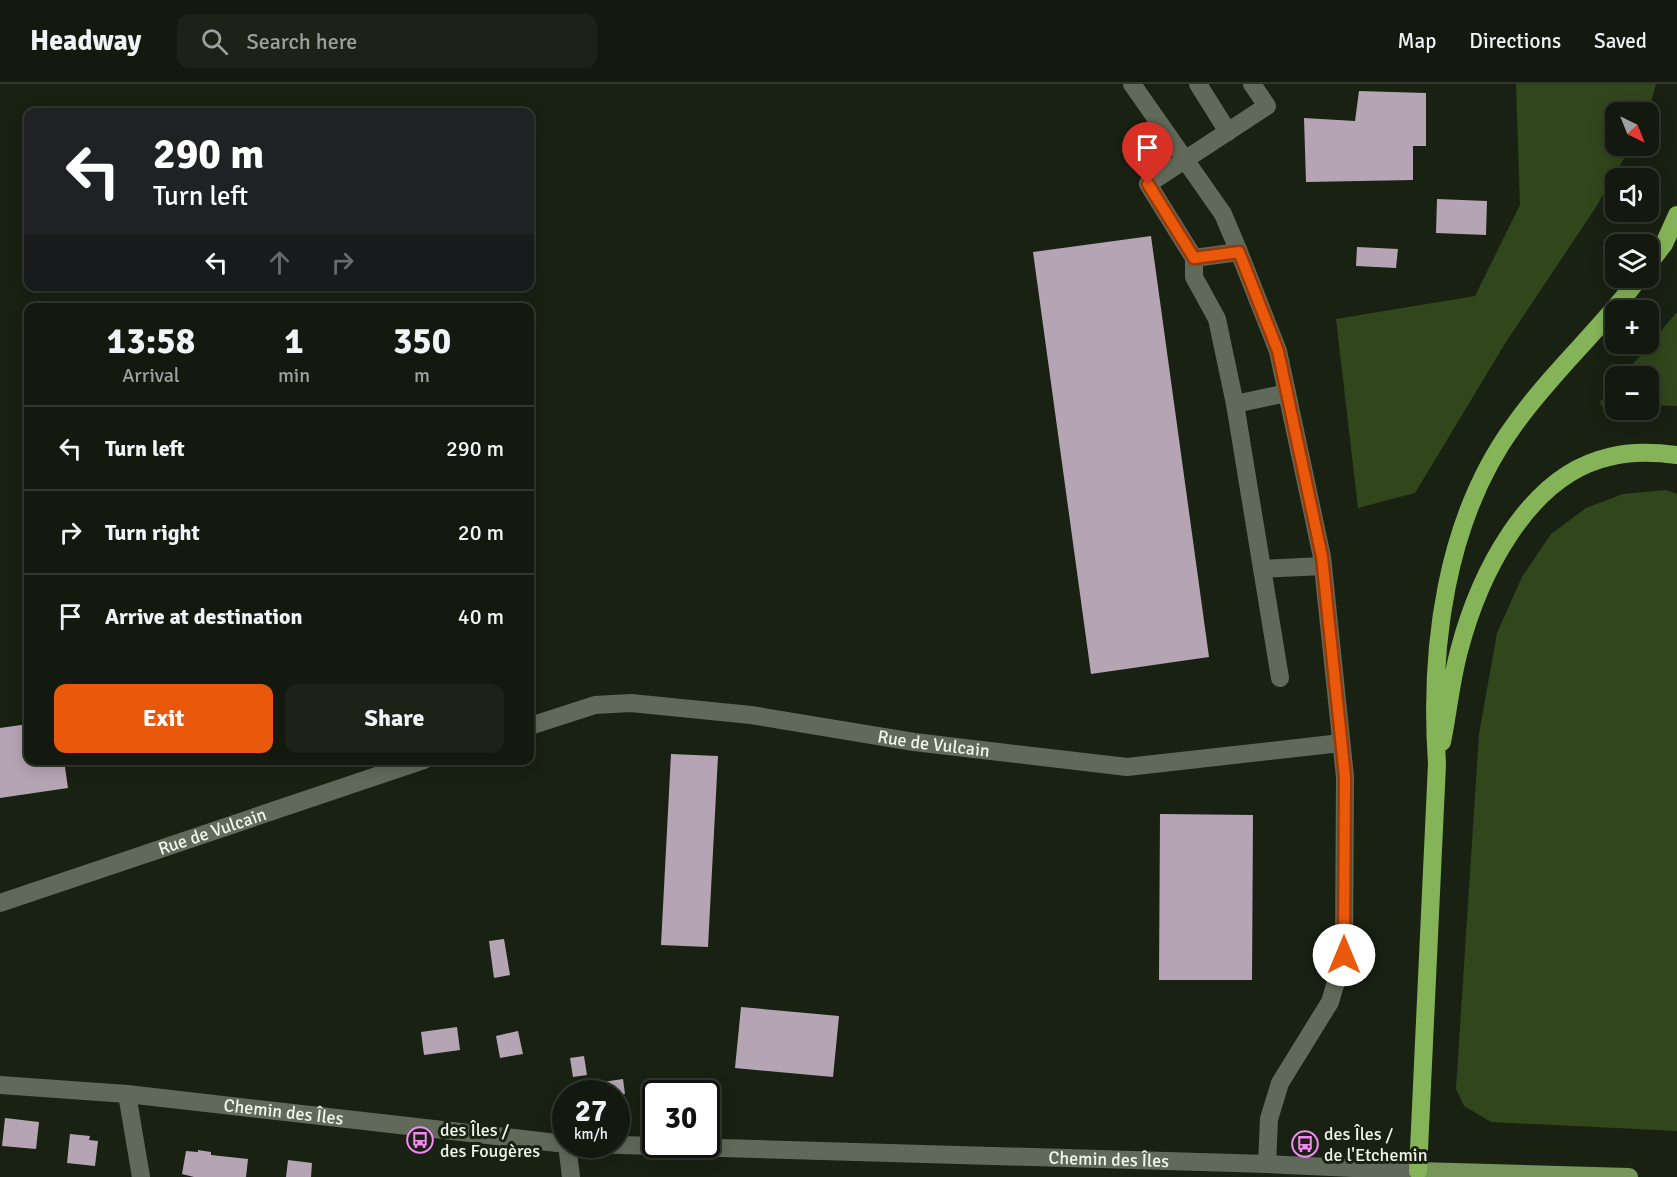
<!DOCTYPE html>
<html lang="en">
<head>
<meta charset="utf-8">
<style>
  :root { --surface:#13190e; --page:#1c2217; --text:#f1f3f6; --muted:#9da09e; --line:#32382e; --accent:#ea580c }
  body { margin:0; font-family:Signika,sans-serif; background:var(--page); color:var(--text); height:100vh; display:flex; flex-direction:column; font-size:22px; white-space:nowrap }
  * { box-sizing:border-box; margin:0 }
  p { font-size:20px; color:var(--muted) }
  .icon { flex:none; width:33px; height:33px; fill:none; stroke:currentColor; stroke-width:2; stroke-linecap:round; stroke-linejoin:round }
  .map { position:relative; flex:1; overflow:hidden }
  .details { position:absolute; left:24px; top:219px; width:510px; height:462px; display:flex; flex-direction:column; background:var(--surface); border-radius:12px; box-shadow:0 3px 15px #0003,0 0 0 2px var(--line) }
  .details>* { flex:none }
  .guide { position:absolute; left:24px; top:24px; width:510px; height:183px; border-radius:12px; box-shadow:0 3px 15px #0003,0 0 0 2px var(--line); background:#202124; color:#fff; overflow:hidden }
  .needle { width:39px; rotate:137deg }
  .controls { position:absolute; left:1605px; top:18px; display:grid; gap:12px }
  .controls a { display:grid; place-items:center; width:54px; height:54px; border-radius:12px; background:var(--surface); box-shadow:0 3px 15px #0003,0 0 0 2px var(--line); font-size:30px }
  .speed { position:absolute; left:552px; top:996px; display:flex; gap:12px; font-size:30px; font-weight:700; text-align:center }
  .speed>* { display:grid; place-content:center; width:78px; height:78px; border-radius:50%; background:var(--surface); box-shadow:0 3px 15px #0003,0 0 0 2px var(--line); line-height:1 }
  .speed small { font-size:15px; font-weight:400 }
  .speed .limit { border:3px solid #111; border-radius:9px; background:#fff; color:#111 }
  .pin { position:absolute; display:grid; place-items:center; width:51px; height:51px; color:#fff; margin:-62px -26px; border-radius:50% 50% 50% 0; rotate:-45deg; box-shadow:0 0 6px #0007 }
  .pin .icon { rotate:45deg }
  .me { position:absolute; width:66px; margin:-33px; rotate:0deg; stroke-linejoin:round; filter:drop-shadow(0 0 4px #0008) }
  .turn { display:flex; align-items:center; gap:21px; height:126px; padding:0 30px; font-size:27px }
  .turn .icon { width:78px; height:78px; stroke-width:2.5 }
  .turn b { display:block; font-size:42px; line-height:51px }
  .lanes { display:flex; align-items:center; height:57px; padding:0 30px; background:#0003; justify-content:center; gap:30px; direction:ltr }
  .lanes .off { opacity:.35 }
  .eta { display:flex; justify-content:space-evenly; align-items:center; height:102px; text-align:center }
  .eta b { font-size:36px; font-weight:700; line-height:42px }
  .button { display:flex; gap:12px; margin-top:auto; padding:12px 30px }
  .button a { flex:1; height:69px; border-radius:12px; background:var(--accent); color:#fff; font-size:24px; font-weight:700; line-height:69px; text-align:center }
  .button a+a { background:var(--page); color:var(--text) }
  ul { padding:0; list-style:none }
  li { display:flex; align-items:center; gap:18px; height:84px; padding:0 30px; border-top:2px solid var(--line) }
  li div { flex:1 }
  li b { display:block; font-size:22px }
  li em { font-style:normal }
  header { display:flex; align-items:center; gap:36px; box-sizing:border-box; height:84px; padding:0 30px; background:var(--surface); border-bottom:2px solid var(--line) }
  header strong { font-size:28px }
  nav { display:flex; gap:33px; margin-inline-start:auto; font-size:21px }
  .search { width:420px; height:54px; background:var(--page); display:flex; align-items:center; gap:15px; box-sizing:border-box; padding:0 21px; border-radius:12px; color:var(--muted); font-size:22px }
  .map>svg:first-child { display:block }
  .green { fill:#31471b }
  .building { fill:#b5a5b4 }
  .lines { fill:none; stroke-linecap:round; stroke-linejoin:round }
  .minor { stroke:#616a5a; stroke-width:18 }
  .major { stroke:#779659; stroke-width:18 }
  .highway { stroke:#85b458; stroke-width:18 }
  .route-casing { stroke:#983908; stroke-width:15 }
  .route { stroke:#ea580c; stroke-width:10 }
  .labels { text-anchor:middle; dominant-baseline:central; stroke-width:6; stroke-linejoin:round; paint-order:stroke }
  .street-label { font-size:18px; fill:#f0f5ec; stroke:#192113 }
  .poi-label { font-size:18px; fill:#f0f5ec; stroke:#192113; text-anchor:start }
</style>
</head>
<body>
<header>
<strong>Headway</strong>
<div class="search"><svg class="icon" aria-label="search" viewBox="0 0 24 24"><circle cx="10" cy="10" r="6"/><path d="M15 15l6 6"/></svg>Search here</div>
<nav><a>Map</a><a>Directions</a><a>Saved</a></nav>
</header>
<div class="map">
<svg width="1677" height="1093" viewBox="0 0 1677 1093">
  <rect width="100%" height="100%" fill="#192113"/>
  <path class="green" d="M 1516,0 L 1656,0 L 1648,28 L 1616,28 L 1616,62 L 1631,62 L 1596,123 L 1506,258 L 1415,409 L 1358,424 L 1336,235 L 1475,212 L 1520,121 Z
    M 1677,228 L 1677,322 L 1649,321 L 1648,292 L 1623,292 Z
    M 1615,301 L 1615,324 L 1604,325 L 1600,318 Z
    M 1666,406 L 1677,410 L 1677,1047 L 1491,1038 L 1464,1022 L 1456,1005 L 1479,650 L 1497,549 L 1522,493 L 1551,450 L 1586,424 L 1623,410 Z"/>
  <path class="building" d="M 1359,7 L 1426,9 L 1426,62 L 1413,62 L 1413,96 L 1306,98 L 1304,34 L 1355,37 Z
    M 1437,115 L 1487,117 L 1486,151 L 1436,149 Z
    M 1151,152 L 1209,573 L 1091,590 L 1033,168 Z
    M 1357,163 L 1398,165 L 1396,184 L 1356,182 Z
    M 28,640 L 28,676 L 64,676 L 68,704 L 0,714 L 0,644 Z
    M 671,670 L 718,672 L 708,863 L 661,861 Z
    M 1160,730 L 1253,731 L 1252,896 L 1159,896 Z
    M 504,855 L 510,891 L 494,894 L 489,857 Z
    M 741,923 L 839,932 L 833,993 L 735,984 Z
    M 457,943 L 460,966 L 424,971 L 421,948 Z
    M 518,947 L 523,970 L 500,974 L 496,952 Z
    M 584,972 L 587,991 L 573,993 L 570,974 Z
    M 623,995 L 625,1010 L 576,1010 L 575,1002 Z
    M 5,1034 L 39,1038 L 36,1065 L 2,1062 Z
    M 70,1050 L 90,1052 L 89,1056 L 98,1057 L 95,1082 L 67,1079 Z
    M 198,1066 L 211,1068 L 211,1071 L 248,1075 L 246,1093 L 194,1093 L 182,1090 L 186,1067 L 198,1068 Z
    M 288,1076 L 312,1079 L 311,1093 L 286,1093 Z"/>
  <g class="lines">
    <g class="minor">
      <path d="M 1132,0 L 1223,130 L 1239,168 L 1278,267 L 1322,473 L 1345,693 L 1344,871 L 1330,918 L 1280,999 L 1269,1035 L 1267,1080"/>
      <path d="M 1198,0 L 1228,48"/>
      <path d="M 1252,0 L 1267,22 L 1148,100 L 1194,174 L 1194,193 L 1217,235 L 1235,320 L 1280,594"/>
      <path d="M 1194,174 L 1239,168"/>
      <path d="M 1235,320 L 1287,309"/>
      <path d="M 1262,485 L 1323,482"/>
      <path id="s1" d="M 530,642 L 595,621 L 631,619 L 751,631 L 914,658 L 1127,683 L 1341,659"/>
      <path id="s2" d="M 0,819 L 424,676"/>
      <path id="s3" d="M 0,1001 L 127,1010 L 566,1060"/>
      <path d="M 127,1010 L 141,1093"/>
      <path d="M 567,1060 L 571,1093"/>
      <path id="s4" d="M 587,1060 L 1267,1080 L 1418,1087 L 1418,1093"/>
    </g>
    <path class="major" d="M 1418,1087 L 1629,1093"/>
    <path class="highway" d="M 1648,181 L 1664,160 L 1677,131
      M 1442,658 C 1448,628 1451,597 1459,567 C 1478,494 1526,392 1609,373 C 1632,367 1654,368 1677,371
      M 1418,1087 L 1437,680 C 1429,565 1445,435 1515,340 C 1552,288 1601,245 1639,194"/>
  </g>
  <g class="lines">
    <g class="route-casing">
      <path id="route" d="M 1148,100 L 1194,174 L 1239,168 L 1278,267 L 1322,473 L 1345,693 L 1344,871"/>
    </g>
    <use href="#route" class="route"/>
  </g>
  <defs>
    <g id="bus-ring" transform="scale(1.35)"><circle r="9.5" fill="#192113" stroke="#f38af1" stroke-width="1.5"/><path d="M-5-6H5V4H4V6H2V4H-2V6H-4V4H-5ZM-3.5-4V0h7V-4ZM-3.5 1.2v1.5H-2V1.2ZM2 1.2v1.5H3.5V1.2Z" fill="#f38af1"/></g>
  </defs>
  <g fill-rule="evenodd">
    <use href="#bus-ring" x="420" y="1056"/>
    <use href="#bus-ring" x="1305" y="1060"/>
  </g>
  <g class="labels">
    <g class="street-label">
      <text stroke="none"><textPath href="#s1" startOffset="410">Rue de Vulcain</textPath></text>
      <text stroke="none"><textPath href="#s2" startOffset="224">Rue de Vulcain</textPath></text>
      <text stroke="none"><textPath href="#s3" startOffset="285">Chemin des Îles</textPath></text>
      <text stroke="none"><textPath href="#s4" startOffset="522">Chemin des Îles</textPath></text>
    </g>
    <g class="poi-label">
      <text x="440" y="1046">des Îles /<tspan x="440" dy="21">des Fougères</tspan></text>
      <text x="1324" y="1050">des Îles /<tspan x="1324" dy="21">de l'Etchemin</tspan></text>
    </g>
  </g>
</svg>
<div class="controls">
<a><svg class="needle" viewBox="-14 -14 28 28"><path d="M0-13l5 13h-10z" fill="#e53935"/><path d="M0 13l5-13h-10z" fill="#9da09e"/></svg></a>
<a><svg class="icon" aria-label="sound" viewBox="0 0 24 24"><path d="M4 9h4l5-4v14l-5-4H4zM17 9q2 3 0 6"/></svg></a>
<a><svg class="icon" aria-label="layers" viewBox="0 0 24 24"><path d="M12 4l9 5-9 5-9-5zM3 14l9 5 9-5"/></svg></a>
<a>+</a>
<a>−</a>
</div>
<div class="speed"><div>27<small>km/h</small></div><div class="limit">30</div></div>
<div class="pin" style="left:1148px;top:100px;background:#d93025"><svg class="icon" aria-label="arrive" viewBox="0 0 24 24"><path d="M6 21V4h12l-3 4 3 4H6"/></svg></div>
<svg class="me" style="left:1344px;top:871px" viewBox="-20 -20 40 40"><circle r="19" fill="#fff"/><path d="M0-13L10 11 0 6-10 11z" fill="#ea580c"/></svg>
<div class="guide">
<div class="turn"><svg class="icon" aria-label="left" viewBox="0 0 24 24"><path d="M17 20v-9H6M10 6l-5 5 5 5"/></svg><div><b>290 m</b>Turn left</div></div>
<div class="lanes"><svg class="icon" aria-label="left" viewBox="0 0 24 24"><path d="M17 20v-9H6M10 6l-5 5 5 5"/></svg><svg class="icon off" aria-label="ahead" viewBox="0 0 24 24"><path d="M12 20V5M6 11l6-6 6 6"/></svg><svg class="icon off" aria-label="right" viewBox="0 0 24 24"><path d="M7 20v-9h11M14 6l5 5-5 5"/></svg></div>
</div>
<section class="details">
<div class="eta">
<div><b>13:58</b><p>Arrival</p></div>
<div><b>1</b><p>min</p></div>
<div><b>350</b><p>m</p></div>
</div>
<ul>
<li><svg class="icon" aria-label="left" viewBox="0 0 24 24"><path d="M17 20v-9H6M10 6l-5 5 5 5"/></svg><div><b>Turn left</b></div><em>290 m</em></li>
<li><svg class="icon" aria-label="right" viewBox="0 0 24 24"><path d="M7 20v-9h11M14 6l5 5-5 5"/></svg><div><b>Turn right</b></div><em>20 m</em></li>
<li><svg class="icon" aria-label="arrive" viewBox="0 0 24 24"><path d="M6 21V4h12l-3 4 3 4H6"/></svg><div><b>Arrive at destination</b></div><em>40 m</em></li>
</ul>
<div class="button"><a>Exit</a><a>Share</a></div>
</section>
</div>
</body>
</html>
